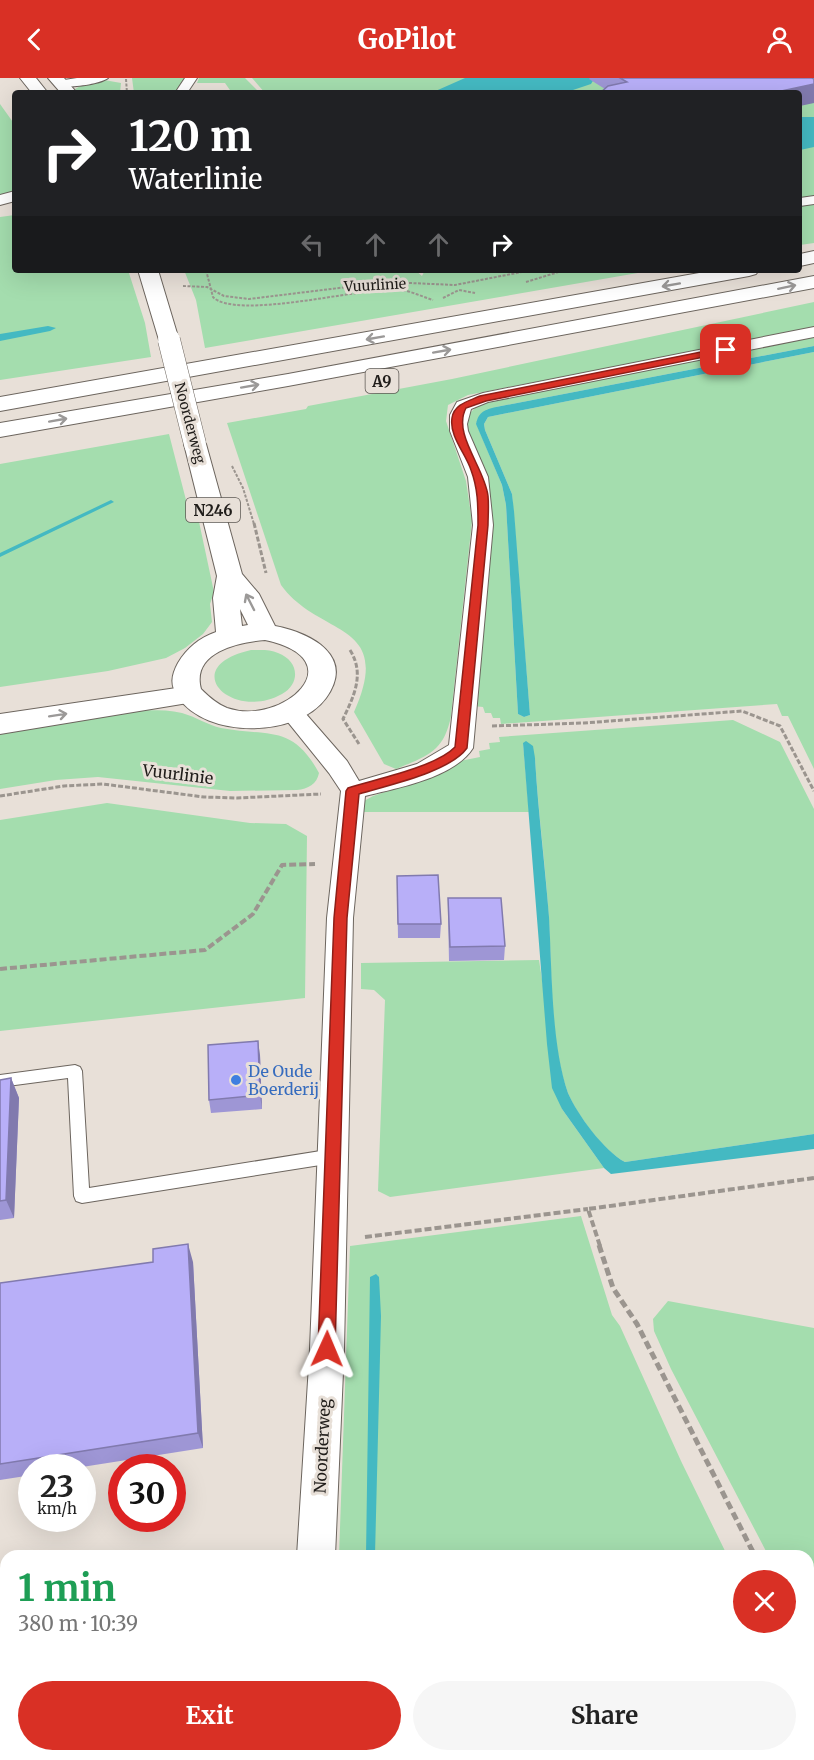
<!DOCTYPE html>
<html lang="en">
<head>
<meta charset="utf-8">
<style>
  :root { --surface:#fff; --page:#f6f6f6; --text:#222; --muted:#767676; --accent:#d93025 }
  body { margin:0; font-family:Merriweather,serif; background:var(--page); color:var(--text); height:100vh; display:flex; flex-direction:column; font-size:22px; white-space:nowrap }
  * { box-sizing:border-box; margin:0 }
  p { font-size:20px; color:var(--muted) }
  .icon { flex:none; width:33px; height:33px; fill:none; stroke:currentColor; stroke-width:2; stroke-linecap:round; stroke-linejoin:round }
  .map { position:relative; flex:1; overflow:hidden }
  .details { position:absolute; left:0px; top:1472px; width:814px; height:212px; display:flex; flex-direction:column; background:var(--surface); border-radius:18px 18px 0 0; box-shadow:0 6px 24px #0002 }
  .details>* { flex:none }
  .top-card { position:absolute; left:12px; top:12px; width:790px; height:183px; border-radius:6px; box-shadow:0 6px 24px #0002; background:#202124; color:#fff; overflow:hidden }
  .speed { position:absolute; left:18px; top:1376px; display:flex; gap:12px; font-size:30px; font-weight:700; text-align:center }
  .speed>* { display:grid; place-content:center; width:78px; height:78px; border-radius:50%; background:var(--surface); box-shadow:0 6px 24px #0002; line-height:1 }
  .speed small { font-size:15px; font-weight:400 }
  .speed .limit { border:9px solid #d22; background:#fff; color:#111 }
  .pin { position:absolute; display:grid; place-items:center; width:51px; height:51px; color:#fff; margin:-26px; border-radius:12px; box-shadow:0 3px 9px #0006 }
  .me { position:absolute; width:66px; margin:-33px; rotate:1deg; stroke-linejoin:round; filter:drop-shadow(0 0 4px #0008) }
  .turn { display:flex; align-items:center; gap:21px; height:126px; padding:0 18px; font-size:27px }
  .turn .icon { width:78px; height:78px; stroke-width:2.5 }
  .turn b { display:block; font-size:42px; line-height:51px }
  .lanes { display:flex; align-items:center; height:57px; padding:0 18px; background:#0003; justify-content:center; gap:30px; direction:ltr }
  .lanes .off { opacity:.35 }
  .round { display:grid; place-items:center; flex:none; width:63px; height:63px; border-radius:32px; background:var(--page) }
  .overview { display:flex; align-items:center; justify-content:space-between; height:102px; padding:0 18px }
  h1 { font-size:36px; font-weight:700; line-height:45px; color:#1e9e55 }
  .cta { display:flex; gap:12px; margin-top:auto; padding:12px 18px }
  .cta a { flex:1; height:69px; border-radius:36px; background:var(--accent); color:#fff; font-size:24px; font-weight:700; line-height:69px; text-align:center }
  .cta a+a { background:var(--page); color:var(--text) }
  header { display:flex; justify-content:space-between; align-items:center; height:78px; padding:0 18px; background:var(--accent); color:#fff; font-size:27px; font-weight:700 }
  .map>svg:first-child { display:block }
  .green { fill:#a4ddae }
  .water { fill:#44b9c2 }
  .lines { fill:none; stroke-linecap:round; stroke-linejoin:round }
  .service-casing { stroke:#6c655e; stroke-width:2 }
  .minor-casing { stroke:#6c655e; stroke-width:2 }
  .primary-casing { stroke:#6c655e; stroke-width:2 }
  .motorway-casing { stroke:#6c655e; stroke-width:2 }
  .path-far3 { stroke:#9b958f; stroke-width:2; stroke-dasharray:3 1.5; stroke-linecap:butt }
  .path-far2 { stroke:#9b958f; stroke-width:3; stroke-dasharray:5 2; stroke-linecap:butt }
  .path-far1 { stroke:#9b958f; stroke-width:4; stroke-dasharray:7 3; stroke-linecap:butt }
  .path { stroke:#9b958f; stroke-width:5; stroke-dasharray:8 4; stroke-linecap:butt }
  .service { fill:#fff; fill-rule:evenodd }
  .minor { fill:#fff; fill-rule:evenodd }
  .primary { fill:#fff; fill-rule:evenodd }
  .motorway { fill:#fff; fill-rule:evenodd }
  .primary-bridge-casing { stroke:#6c655e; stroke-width:23; stroke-linecap:butt }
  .primary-bridge { stroke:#fff; stroke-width:22 }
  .wall { fill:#9e96d5 }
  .shaded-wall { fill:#817aae }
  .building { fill:#b8aff8; stroke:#817aae; stroke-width:1.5 }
  .oneway { stroke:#9b9998 }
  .route { fill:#d93025; stroke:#8d1f18; stroke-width:1.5 }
  .shop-dot { fill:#3f7fe0; stroke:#e8e0d8; stroke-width:2 }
  .labels { text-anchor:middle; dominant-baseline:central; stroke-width:6; stroke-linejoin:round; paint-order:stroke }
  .far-street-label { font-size:14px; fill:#201d1a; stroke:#e8e0d8 }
  .shield { fill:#e8e0d8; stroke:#5c5853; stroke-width:1.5 }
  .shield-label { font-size:15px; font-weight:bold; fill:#201d1a }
  .street-label { font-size:16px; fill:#201d1a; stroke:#e8e0d8 }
  .shop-label { font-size:16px; fill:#366cbe; stroke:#e8e0d8; text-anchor:start }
</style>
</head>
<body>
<header><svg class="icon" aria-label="back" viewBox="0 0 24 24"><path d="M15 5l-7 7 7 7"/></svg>GoPilot<svg class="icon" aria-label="person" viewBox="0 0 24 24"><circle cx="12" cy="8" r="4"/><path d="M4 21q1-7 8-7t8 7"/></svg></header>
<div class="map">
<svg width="814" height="1682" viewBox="0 0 814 1682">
  <rect width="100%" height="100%" fill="#e8e0d8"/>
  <path class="green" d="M 132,0 L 185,0 L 175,15 L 134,15 Z
    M 199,0 L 245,0 L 260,15 L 232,15 L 225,5 L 197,5 Z
    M 252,0 L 814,0 L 814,165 L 800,167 L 800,15 L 265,15 Z
    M 104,2 L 121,5 L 120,15 L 76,13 L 75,11 L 86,5 Z
    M 0,26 L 15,47 L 15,113 L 0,118 Z
    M 15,137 L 15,192 L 128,192 L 145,245 L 151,279 L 0,302 L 0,139 Z
    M 184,192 L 415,192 L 422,198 L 425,192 L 655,192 L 205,270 L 196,222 Z
    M 814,224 L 814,250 L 468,317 L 448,327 L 446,343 L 466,403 L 472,443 L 451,638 C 444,674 427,678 396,691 L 384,686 L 354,634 C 395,542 319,560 281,507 L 227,345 L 306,331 L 308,328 L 452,301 Z
    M 814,258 L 814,268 L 496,329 L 476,345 L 502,407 L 506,427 L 518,636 L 524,639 L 530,637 L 512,416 L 485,352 L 484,346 L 488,339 L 814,274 L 814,691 L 788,638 L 782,638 L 777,626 L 501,646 L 500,640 L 493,640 L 491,635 L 485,635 L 483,629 L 473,628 L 490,419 L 488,399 L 463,342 L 483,322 Z
    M 169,356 L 186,422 L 195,425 L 214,514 L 210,526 L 212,544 L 203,556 L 185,570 L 166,580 L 108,593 L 0,609 L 0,386 Z
    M 251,572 C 260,572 270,571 278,575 C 299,583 301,605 282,616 C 232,644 176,589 251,572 Z
    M 132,632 C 149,633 166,631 182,635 C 196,639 208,647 221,650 C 267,659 292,645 319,695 C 317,706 308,711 297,712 L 230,713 L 98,699 L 56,702 L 0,711 L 0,654 Z
    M 733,642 L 780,664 L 814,731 L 814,1056 L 625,1084 C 604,1073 577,1037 568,1015 C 550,966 552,895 549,843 C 546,789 538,735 535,680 L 523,665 L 529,734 L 359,734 L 364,723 L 373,718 L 442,695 L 460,683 L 480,679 L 479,673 L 490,671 L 489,665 L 500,664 L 499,659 Z
    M 107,725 L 250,745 L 286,746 L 307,758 L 305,920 L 0,953 L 0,742 Z
    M 539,882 L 562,1031 L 604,1090 L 390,1119 L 378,1113 L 385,922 L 374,912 L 361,911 L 361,885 Z
    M 581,1138 L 612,1237 L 620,1248 L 681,1383 L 727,1477 L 339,1478 L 350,1168 Z
    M 668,1223 L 814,1250 L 814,1562 L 809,1551 L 808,1478 L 768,1477 L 671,1291 L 654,1253 L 653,1241 Z
    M 809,1634 L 814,1645 L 814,1682 L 333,1682 L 333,1677 L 808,1677 Z"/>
  <path class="water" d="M 465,0 L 593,0 L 594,1 L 591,6 L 564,15 L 431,15 Z
    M 800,39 L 814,39 L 814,69 L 800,72 Z
    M 48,248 L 56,250 L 50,253 L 0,263 L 0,256 Z
    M 814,268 L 814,274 L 488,339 L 484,346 L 485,352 L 512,416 L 514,433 L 530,637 L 524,639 L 518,636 L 506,427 L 502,407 L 476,346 C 479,333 485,332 496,329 Z
    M 111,422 L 114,424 L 0,479 L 0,475 Z
    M 526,663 L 533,668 L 535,680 C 538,733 545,786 549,839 C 552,890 551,967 568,1015 C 577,1036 604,1073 625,1084 L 814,1056 L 814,1071 L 611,1096 L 604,1090 L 562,1031 L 552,1010 L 547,966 L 523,665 Z
    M 376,1196 L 379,1199 L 381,1238 L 375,1477 L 366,1478 L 370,1199 Z"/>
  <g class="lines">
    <g class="service-casing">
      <path id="service" d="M 75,987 L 80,989 L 82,993 L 89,1110 L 333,1071 L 338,1073 L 341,1078 L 338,1083 L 333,1085 L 82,1125 L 76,1123 L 74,1118 L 68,1000 L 0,1009 L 0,997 Z"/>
    </g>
    <g class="minor-casing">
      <path id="minor" d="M 77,0 L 108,0 C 101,6 63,12 56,6 L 58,3 Z
        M 185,0 L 197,0 L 187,15 L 175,15 Z
        M 814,118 L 814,126 L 800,128 L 800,120 Z
        M 814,249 L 814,259 L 488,324 L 471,331 L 467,346 L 468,353 L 488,399 L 493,447 L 473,670 C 454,700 397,710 365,718 L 353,840 L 344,1271 L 335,1478 L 297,1478 L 310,1271 L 327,840 L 341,713 L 329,695 L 279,633 L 283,628 L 291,625 L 299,628 L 347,683 L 359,703 L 417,686 L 449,667 L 473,447 L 468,399 L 450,353 L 450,337 L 457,324 L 483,315 Z
        M 285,1677 L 327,1677 L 327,1682 L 285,1682 Z"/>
    </g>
    <g class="primary-casing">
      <path id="primary" d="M 20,0 L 36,0 L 48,15 L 32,15 Z
        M 48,0 L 64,0 L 77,15 L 61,15 Z
        M 138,192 L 158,192 L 179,262 L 176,266 L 169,268 L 162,266 L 159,262 Z
        M 195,359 L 203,361 L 206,366 L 242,496 L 259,516 L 275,548 C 311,555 356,578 326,620 C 297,660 206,661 178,619 C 170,607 171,598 178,585 C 187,570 199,560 216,554 L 213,520 L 217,498 L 184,366 L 187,361 ZM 240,531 L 248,547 L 242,548 ZM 265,562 C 357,582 282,649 227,630 C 217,626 209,619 201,611 C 191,574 239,564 265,562 Z"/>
    </g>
    <g class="motorway-casing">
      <path id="motorway" d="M 15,113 L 15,123 L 0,127 L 0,117 Z
        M 814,173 L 814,185 L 800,188 L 800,176 Z
        M 716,192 L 759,192 L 756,196 L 749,198 L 0,333 L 0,319 Z
        M 814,198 L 814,210 L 288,308 L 0,359 L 0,345 L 288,296 Z
        M 190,608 L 200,611 L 204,617 L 200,623 L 0,656 L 0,636 Z"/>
    </g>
    <path class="path-far3" d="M 126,1 L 127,15
      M 206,192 L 213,219 C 235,242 358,211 393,211 C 407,211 420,218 433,222
      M 526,204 L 565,192
      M 183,208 L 207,209 L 224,218 L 249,221 L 388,204 L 455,207 L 532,192
      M 443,220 L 459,212 L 475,215
      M 232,388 L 243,410 L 254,446"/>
    <path class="path-far2" d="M 254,445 L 266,495
      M 350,572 C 365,596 354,618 343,641 L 359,666
      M 492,648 L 584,645 L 742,633 L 780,648 L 814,713
      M 0,718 L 64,708 L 103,706 L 204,719 L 237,720 L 321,716"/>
    <path class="path-far1" d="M 0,891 L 205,872 L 253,836 L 282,787 L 315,786
      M 365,1159 L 588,1131
      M 600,1168 L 588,1131 L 814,1100"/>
    <path class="path" d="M 599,1167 L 613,1210 L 637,1246 L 755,1478
      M 808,1582 L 814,1593"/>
    <use href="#service" class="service"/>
    <use href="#minor" class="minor"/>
    <use href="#primary" class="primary"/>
    <use href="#motorway" class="motorway"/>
    <g class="primary-bridge-casing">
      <path id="primary-bridge" d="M 169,262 L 195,366"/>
    </g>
    <use href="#primary-bridge" class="primary-bridge"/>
  </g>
  <path class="wall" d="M 590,0 L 812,0 L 605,11 L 589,1 Z
    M 397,798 L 441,846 L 440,860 L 398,860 Z
    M 448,820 L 505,868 L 504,882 L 449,883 L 448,834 Z
    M 260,977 L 262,1031 L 211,1035 L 209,1022 Z
    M 11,1000 L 19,1020 L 14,1140 L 0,1142 L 0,1002 Z
    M 193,1184 L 203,1370 L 82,1389 L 32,1389 L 32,1397 L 0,1402 L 0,1205 Z"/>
  <path class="shaded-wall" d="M 814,6 L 814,25 L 800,28 L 800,15 L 772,15 Z
    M 258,963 L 260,977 L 262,1031 L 260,1017 Z
    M 11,1000 L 19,1020 L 14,1140 L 6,1122 Z
    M 188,1166 L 193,1184 L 203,1370 L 198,1355 Z"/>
  <path class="building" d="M 620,0 L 812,0 L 814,1 L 814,6 L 772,15 L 600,15 L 608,8 L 627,4 Z
    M 438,797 L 441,846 L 398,846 L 397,798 Z
    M 448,820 L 501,820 L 505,868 L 450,869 Z
    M 258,963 L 260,1017 L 209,1022 L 208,967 Z
    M 11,1000 L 6,1122 L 0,1123 L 0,1002 Z
    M 188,1166 L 198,1355 L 0,1386 L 0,1205 L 153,1184 L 153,1171 Z"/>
  <defs><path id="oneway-shaft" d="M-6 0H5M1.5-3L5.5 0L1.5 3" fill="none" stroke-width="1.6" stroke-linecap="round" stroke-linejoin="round" transform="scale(1.5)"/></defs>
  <g class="oneway">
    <use href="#oneway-shaft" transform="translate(671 207) rotate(170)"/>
    <use href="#oneway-shaft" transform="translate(787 209) rotate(-12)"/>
    <use href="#oneway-shaft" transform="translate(375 260) rotate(170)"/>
    <use href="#oneway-shaft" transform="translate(442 273) rotate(-10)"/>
    <use href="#oneway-shaft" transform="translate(250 308) rotate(-10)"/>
    <use href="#oneway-shaft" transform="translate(58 342) rotate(-10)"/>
    <use href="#oneway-shaft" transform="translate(250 524) rotate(-117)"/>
    <use href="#oneway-shaft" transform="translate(58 637) rotate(-9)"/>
  </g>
  <path class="route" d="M 726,269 L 729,270 L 729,274 L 486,323 L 466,330 C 452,356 485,390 488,418 C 489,428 488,438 488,447 L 467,670 C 450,694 388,707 359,716 L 347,840 L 335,1271 L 333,1277 L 327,1279 L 321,1277 L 318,1271 L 334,840 L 346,713 L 348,710 C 376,701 436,689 455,669 L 478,447 C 478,427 478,411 471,392 C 466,376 449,358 452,340 C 454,326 469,323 480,318 Z"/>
  <circle class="shop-dot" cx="236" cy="1002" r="6"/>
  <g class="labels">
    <g class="far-street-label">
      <text transform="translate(375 207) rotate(-3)">Vuurlinie</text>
      <text transform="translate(190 345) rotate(75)">Noorderweg</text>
    </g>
    <g class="shield">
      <rect x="365.5" y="291" width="33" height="24" rx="4.5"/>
      <rect x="186" y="420" width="54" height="24" rx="4.5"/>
    </g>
    <g class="shield-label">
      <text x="382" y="303">A9</text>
      <text x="213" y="432">N246</text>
    </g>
    <g class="street-label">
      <text transform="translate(178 696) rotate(7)">Vuurlinie</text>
      <text transform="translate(322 1368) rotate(-87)">Noorderweg</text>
    </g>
    <g class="shop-label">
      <text x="248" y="993">De Oude<tspan x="248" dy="18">Boerderij</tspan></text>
    </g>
  </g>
</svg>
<div class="speed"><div>23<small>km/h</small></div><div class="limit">30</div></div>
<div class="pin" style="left:726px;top:272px;background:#d93025"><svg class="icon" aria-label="arrive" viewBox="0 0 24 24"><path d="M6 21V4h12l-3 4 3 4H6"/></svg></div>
<svg class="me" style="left:327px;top:1271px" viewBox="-20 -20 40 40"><path d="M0-17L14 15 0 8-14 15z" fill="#d93025" stroke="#fff" stroke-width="4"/></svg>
<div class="top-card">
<div class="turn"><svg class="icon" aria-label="right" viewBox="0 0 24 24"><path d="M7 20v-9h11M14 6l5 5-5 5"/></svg><div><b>120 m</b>Waterlinie</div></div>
<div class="lanes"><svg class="icon off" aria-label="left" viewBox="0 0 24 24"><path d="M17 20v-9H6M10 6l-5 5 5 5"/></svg><svg class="icon off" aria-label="ahead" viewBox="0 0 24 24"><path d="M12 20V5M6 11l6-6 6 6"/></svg><svg class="icon off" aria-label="ahead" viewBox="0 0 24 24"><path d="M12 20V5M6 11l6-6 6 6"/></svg><svg class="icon" aria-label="right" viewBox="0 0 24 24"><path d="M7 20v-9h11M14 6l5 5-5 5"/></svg></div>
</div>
<section class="details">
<div class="overview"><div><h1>1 min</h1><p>380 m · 10:39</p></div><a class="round" style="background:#d93025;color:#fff"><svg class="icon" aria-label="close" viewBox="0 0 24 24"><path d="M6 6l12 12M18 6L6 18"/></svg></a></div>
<div class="cta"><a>Exit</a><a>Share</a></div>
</section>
</div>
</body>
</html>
